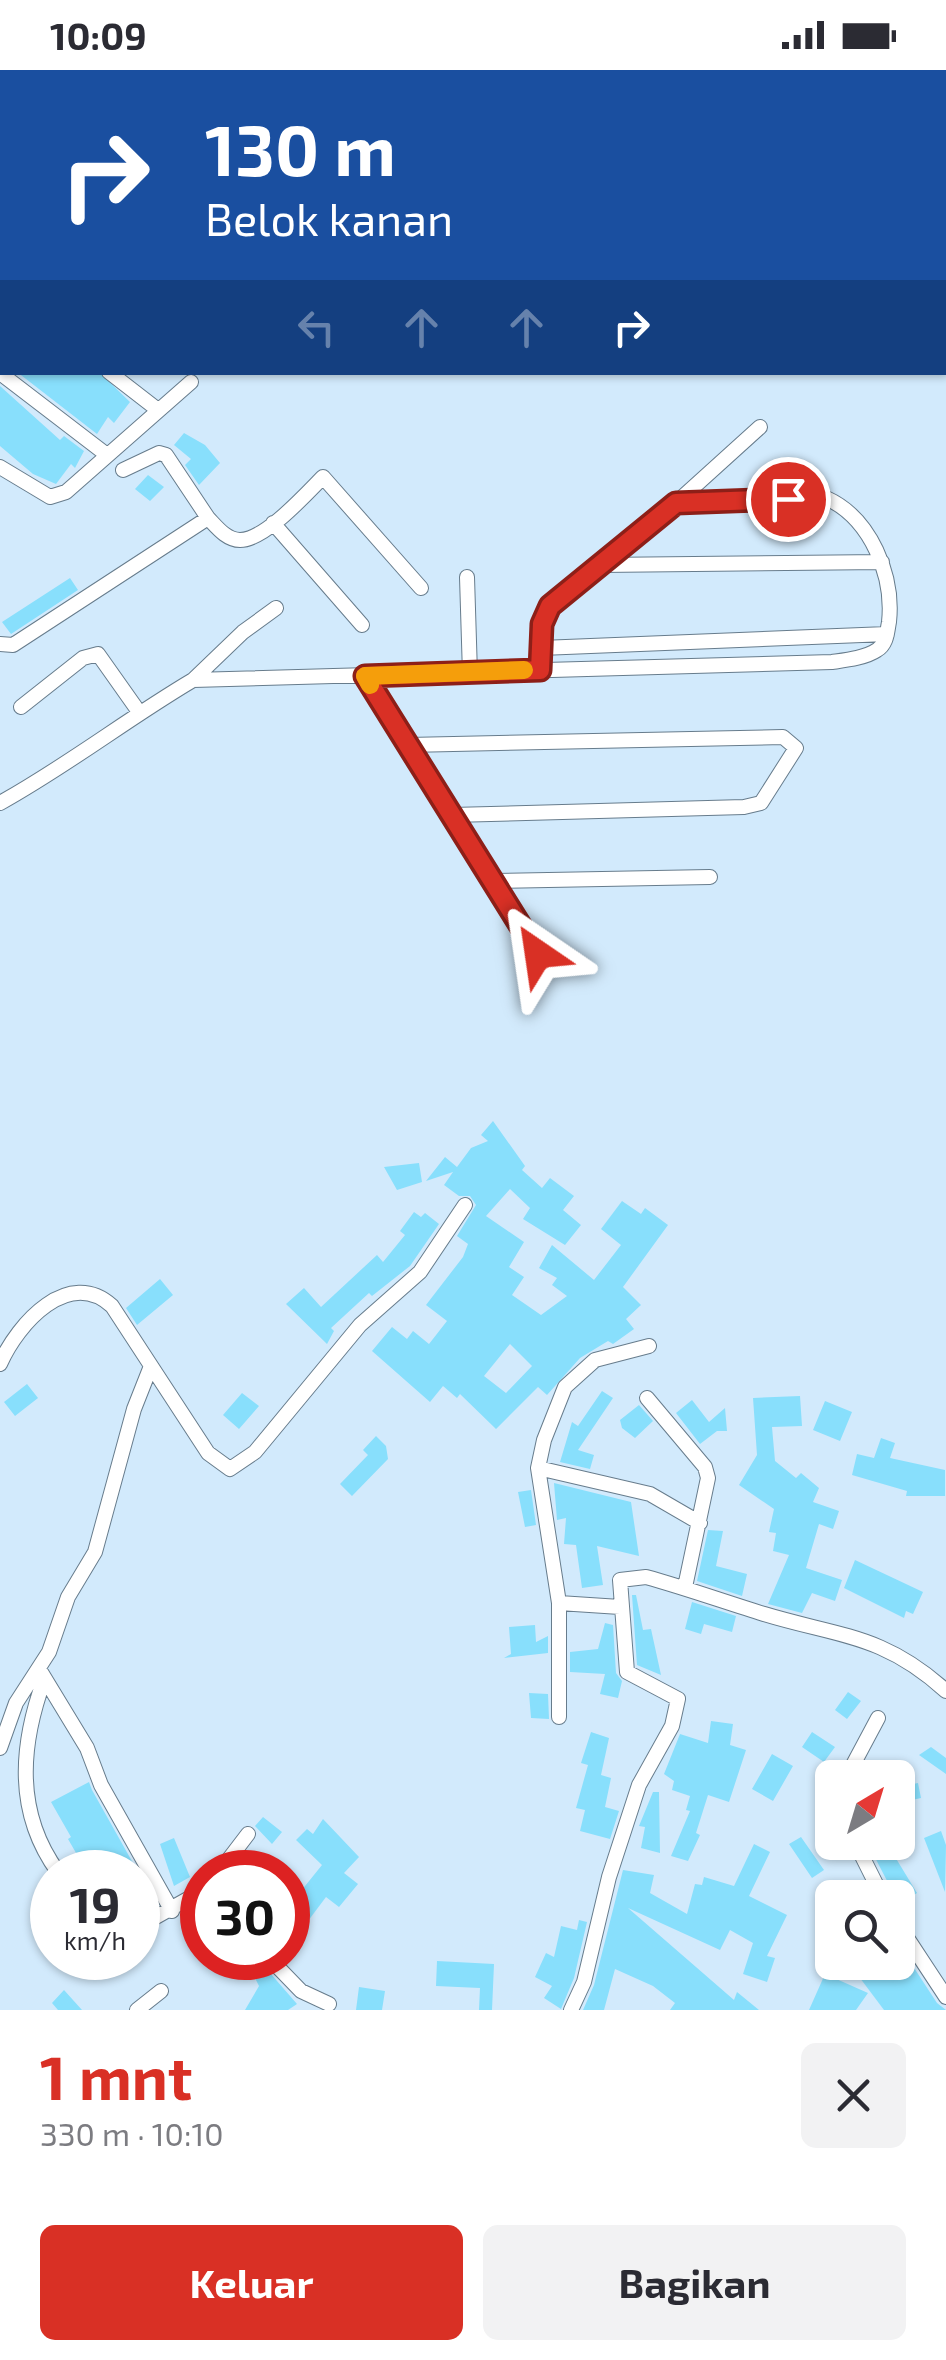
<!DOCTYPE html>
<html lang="id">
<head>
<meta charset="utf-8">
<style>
  :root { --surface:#fff; --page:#f2f2f3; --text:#2b2b33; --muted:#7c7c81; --accent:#d93025 }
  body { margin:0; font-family:"Exo 2",sans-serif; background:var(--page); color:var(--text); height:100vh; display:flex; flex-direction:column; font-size:38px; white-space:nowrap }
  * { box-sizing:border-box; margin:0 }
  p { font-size:32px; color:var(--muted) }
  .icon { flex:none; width:55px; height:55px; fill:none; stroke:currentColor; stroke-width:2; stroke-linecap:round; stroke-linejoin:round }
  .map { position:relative; height:1940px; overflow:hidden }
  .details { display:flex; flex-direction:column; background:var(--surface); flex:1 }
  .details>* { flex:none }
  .hud { position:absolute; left:0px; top:0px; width:948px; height:305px; box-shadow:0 2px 8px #0004; background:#1a4fa0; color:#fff; overflow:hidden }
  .needle { width:65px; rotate:38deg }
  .buttons { position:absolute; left:815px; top:1690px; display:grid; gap:20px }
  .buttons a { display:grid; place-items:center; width:100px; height:100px; border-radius:15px; background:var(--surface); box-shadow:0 2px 8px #0004; font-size:50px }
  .speed { position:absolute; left:30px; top:1780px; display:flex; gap:20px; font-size:50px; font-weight:700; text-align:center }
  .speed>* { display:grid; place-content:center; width:130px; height:130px; border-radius:50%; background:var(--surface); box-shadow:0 2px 8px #0004; line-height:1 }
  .speed small { font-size:25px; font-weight:400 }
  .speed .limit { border:15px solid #d22; background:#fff; color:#111 }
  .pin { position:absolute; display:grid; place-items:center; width:85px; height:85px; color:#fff; margin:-42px; border:5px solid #fff; border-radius:50%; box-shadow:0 2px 10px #0007 }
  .me { position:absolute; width:110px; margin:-55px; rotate:328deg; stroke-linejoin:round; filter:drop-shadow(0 0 8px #0008) }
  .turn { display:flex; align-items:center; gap:35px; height:210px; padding:0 40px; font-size:45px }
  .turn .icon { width:130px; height:130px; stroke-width:2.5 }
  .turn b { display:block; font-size:70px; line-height:85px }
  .lanes { display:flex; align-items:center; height:95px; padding:0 40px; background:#0003; justify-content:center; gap:50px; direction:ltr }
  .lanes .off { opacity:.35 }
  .round { display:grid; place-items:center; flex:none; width:105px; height:105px; border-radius:15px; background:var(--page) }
  .headline { display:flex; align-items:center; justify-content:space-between; height:170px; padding:0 40px }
  h1 { font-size:60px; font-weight:700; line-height:75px; color:var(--accent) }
  .primary-button { display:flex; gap:20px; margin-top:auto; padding:20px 40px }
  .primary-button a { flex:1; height:115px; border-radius:15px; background:var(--accent); color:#fff; font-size:40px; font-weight:700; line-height:115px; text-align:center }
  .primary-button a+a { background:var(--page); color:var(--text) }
  .status { display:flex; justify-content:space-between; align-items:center; height:70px; padding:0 50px; background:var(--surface); direction:ltr }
  .status svg { height:28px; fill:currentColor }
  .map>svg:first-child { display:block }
  .building { fill:#88dffc; fill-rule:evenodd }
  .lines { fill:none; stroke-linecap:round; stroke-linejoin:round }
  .minor-casing { stroke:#677c8c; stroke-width:16 }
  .minor { stroke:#fff; stroke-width:14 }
  .route-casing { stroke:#8d1f18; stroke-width:25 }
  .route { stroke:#d93025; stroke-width:18 }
  .slow { stroke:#f59e0b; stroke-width:18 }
</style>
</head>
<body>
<div class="status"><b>10:09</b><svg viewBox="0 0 49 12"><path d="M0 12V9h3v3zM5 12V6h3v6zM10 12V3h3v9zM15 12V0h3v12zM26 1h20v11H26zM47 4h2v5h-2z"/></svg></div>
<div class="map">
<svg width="946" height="1940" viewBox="0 0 946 1940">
  <rect width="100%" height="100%" fill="#d2eafc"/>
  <path class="building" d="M 17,302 L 99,302 L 130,332 L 114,353 L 108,347 L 97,364 Z
    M 0,316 L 60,370 L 64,366 L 84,381 L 75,398 L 71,394 L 56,414 L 33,404 L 0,376 Z
    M 184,363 L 205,375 L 220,393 L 199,415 L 185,395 L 191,389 L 174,375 Z
    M 148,405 L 164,417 L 150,431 L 135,419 Z
    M 70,508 L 78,520 L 11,564 L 2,552 Z
    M 493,1051 L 525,1096 L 522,1100 L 542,1118 L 550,1108 L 574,1126 L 563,1140 L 581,1155 L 565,1175 L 523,1149 L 530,1138 L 510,1119 L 486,1146 L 524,1172 L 509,1197 L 524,1207 L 512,1225 L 541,1245 L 567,1226 L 552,1215 L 557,1208 L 539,1198 L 552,1175 L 594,1210 L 621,1175 L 601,1159 L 622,1131 L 641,1144 L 645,1138 L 668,1155 L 623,1217 L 641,1235 L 626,1249 L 634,1259 L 613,1274 L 608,1271 L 580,1288 L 547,1325 L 538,1317 L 496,1359 L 460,1324 L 457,1328 L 443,1316 L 430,1332 L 372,1281 L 392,1257 L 407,1269 L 413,1261 L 429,1274 L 447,1251 L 426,1235 L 463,1187 L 468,1174 L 457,1166 L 476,1135 L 470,1126 L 459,1126 L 444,1115 L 453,1102 L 426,1111 L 445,1087 L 457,1097 L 471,1078 L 488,1071 L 481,1065 ZM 510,1274 L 532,1296 L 506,1323 L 484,1306 Z
    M 419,1093 L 422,1112 L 397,1120 L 384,1097 Z
    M 414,1142 L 421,1147 L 425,1143 L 439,1154 L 410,1196 L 372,1226 L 369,1223 L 331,1258 L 334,1261 L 327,1274 L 286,1234 L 304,1218 L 321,1237 L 377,1185 L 383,1192 L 405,1165 L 400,1161 Z
    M 160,1209 L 173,1225 L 137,1255 L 126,1238 Z
    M 27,1314 L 38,1328 L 15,1346 L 4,1332 Z
    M 602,1321 L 613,1328 L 578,1380 L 594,1385 L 590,1399 L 560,1392 L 572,1352 L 578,1356 Z
    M 242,1323 L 259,1336 L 239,1359 L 223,1345 Z
    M 800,1326 L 802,1356 L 772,1357 L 775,1391 L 796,1408 L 801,1403 L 819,1418 L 813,1432 L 839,1441 L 833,1459 L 819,1454 L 806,1498 L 842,1510 L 835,1531 L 812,1523 L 802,1543 L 768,1534 L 789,1485 L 773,1481 L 776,1463 L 769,1462 L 774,1439 L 739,1415 L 757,1385 L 753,1328 Z
    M 692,1330 L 709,1352 L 725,1338 L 727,1361 L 717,1361 L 700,1374 L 676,1343 Z
    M 825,1331 L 852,1342 L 840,1371 L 813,1360 Z
    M 639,1335 L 653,1351 L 635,1368 L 622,1358 L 620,1350 Z
    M 376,1366 L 386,1376 L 388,1389 L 352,1426 L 340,1414 L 368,1385 L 363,1380 Z
    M 881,1368 L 895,1373 L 890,1388 L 945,1400 L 945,1426 L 906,1426 L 907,1421 L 852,1405 L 857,1384 L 874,1388 Z
    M 554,1413 L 631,1432 L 639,1486 L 597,1476 L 603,1515 L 582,1518 L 576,1475 L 564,1474 L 566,1448 L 557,1450 Z
    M 531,1420 L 536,1455 L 525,1457 L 518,1422 Z
    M 708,1460 L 723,1461 L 716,1496 L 747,1504 L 742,1526 L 697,1511 Z
    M 855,1490 L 923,1522 L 913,1544 L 906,1541 L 904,1548 L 844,1518 Z
    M 632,1525 L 636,1525 L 643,1560 L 651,1559 L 661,1605 L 637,1595 Z
    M 692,1532 L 736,1546 L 732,1562 L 704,1554 L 701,1564 L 685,1559 Z
    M 605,1553 L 613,1555 L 616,1603 L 622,1611 L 618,1628 L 600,1624 L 605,1604 L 570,1602 L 570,1582 L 598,1579 Z
    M 535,1555 L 536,1572 L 548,1566 L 548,1583 L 504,1588 L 511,1584 L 509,1557 Z
    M 848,1622 L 861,1631 L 847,1649 L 835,1640 Z
    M 529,1623 L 548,1624 L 549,1649 L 531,1648 Z
    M 711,1651 L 733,1654 L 730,1675 L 746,1680 L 729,1732 L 708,1725 L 696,1763 L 700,1765 L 688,1791 L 671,1786 L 690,1741 L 686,1740 L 690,1726 L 672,1720 L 674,1711 L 664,1704 L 680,1664 L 708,1673 Z
    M 591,1662 L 609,1668 L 601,1705 L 611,1708 L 605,1737 L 619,1741 L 610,1769 L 580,1761 L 585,1740 L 576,1738 L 588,1695 L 581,1693 Z
    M 812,1662 L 835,1677 L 824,1692 L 802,1677 Z
    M 931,1677 L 946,1688 L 946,1704 L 919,1685 Z
    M 772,1684 L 793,1696 L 773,1731 L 752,1719 Z
    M 89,1712 L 92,1720 L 138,1802 L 87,1802 L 68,1769 L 71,1767 L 51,1732 Z
    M 918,1713 L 921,1728 L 898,1733 L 898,1717 Z
    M 653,1722 L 659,1722 L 660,1783 L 641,1778 L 645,1757 L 639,1756 Z
    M 263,1747 L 282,1762 L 272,1774 L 255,1756 Z
    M 323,1749 L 359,1787 L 344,1803 L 358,1814 L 339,1837 L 326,1827 L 308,1851 L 288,1835 L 288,1811 L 301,1821 L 322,1795 L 296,1770 L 307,1759 L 313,1764 Z
    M 941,1761 L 946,1775 L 945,1822 L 924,1768 Z
    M 801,1767 L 824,1800 L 812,1808 L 789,1774 Z
    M 174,1768 L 190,1807 L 174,1816 L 160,1774 Z
    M 867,1772 L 886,1772 L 917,1823 L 899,1834 Z
    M 754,1774 L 770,1782 L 749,1826 L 787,1845 L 767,1886 L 775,1888 L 767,1912 L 743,1904 L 753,1873 L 730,1860 L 720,1880 L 628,1838 L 734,1930 L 737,1922 L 759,1940 L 670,1940 L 675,1933 L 653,1916 L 615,1899 L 604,1940 L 583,1940 L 594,1915 L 623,1800 L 654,1805 L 650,1823 L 687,1844 L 695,1814 L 702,1815 L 704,1807 L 734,1816 Z
    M 579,1850 L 587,1852 L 574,1908 L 561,1939 L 544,1928 L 552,1916 L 535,1907 L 546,1883 L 554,1887 L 561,1856 L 577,1860 Z
    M 903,1881 L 937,1933 L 946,1940 L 884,1940 L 848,1892 L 898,1892 Z
    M 225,1888 L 257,1888 L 297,1934 L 288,1940 L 245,1940 L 259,1916 L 254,1906 Z
    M 437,1891 L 494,1894 L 492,1940 L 479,1940 L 480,1918 L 436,1916 Z
    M 825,1904 L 868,1923 L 856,1940 L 809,1940 Z
    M 359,1917 L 385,1921 L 382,1940 L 356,1940 Z
    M 64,1920 L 82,1940 L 58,1940 L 52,1933 Z"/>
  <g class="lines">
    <g class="minor-casing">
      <path id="minor" d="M 57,0 L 60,2
        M 164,0 L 167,2
        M 250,2 L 251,0
        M 0,41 L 2,43
        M 0,131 L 2,133
        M 0,217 L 2,219
        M 109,302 L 158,340
        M 0,303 L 107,385
        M 0,397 L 50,427 L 66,422 L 191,312
        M 123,400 L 159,383 L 166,385 L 208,448
        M 273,453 L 362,555
        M 600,495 L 882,492
        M 467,507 L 470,604
        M 0,574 L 13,575 L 208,448 C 216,456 226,470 240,470 C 265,470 306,424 323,407 L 421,518
        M 541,578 L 887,564
        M 540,600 L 542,554 L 550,536 L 676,433 L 760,357
        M 365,606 L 538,884
        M 193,610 L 243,562 L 276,538
        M 21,637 L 83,588 L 98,584 L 139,642
        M 408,675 L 783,667 L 796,678 L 761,733 L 744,737 L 452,745
        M 0,733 C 67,696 127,649 193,610 L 832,592 C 846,590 865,588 877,580 C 887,574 887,562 889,552 C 894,506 871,448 826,428 L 676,433
        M 492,811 L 710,807
        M 0,1294 C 18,1253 69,1197 112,1236 L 208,1383 L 230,1399 L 255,1382 L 360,1255 L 420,1202 L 465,1135
        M 647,1328 L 705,1397 L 708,1408 L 685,1517
        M 538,1398 L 650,1424 L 700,1453
        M 559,1533 L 620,1537
        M 39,1599 L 87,1678 L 101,1715 L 172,1841
        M 44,1610 C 20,1676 15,1743 58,1802
        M 559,1647 L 559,1533 L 538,1398 L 544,1370 L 565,1317 L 595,1290 L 649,1276
        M 0,1678 L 16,1633 L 49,1582 L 68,1527 L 95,1482 L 134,1339 L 151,1296
        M 846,1708 L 878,1648
        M 855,1772 L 883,1828
        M 219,1802 L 248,1764
        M 898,1854 L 946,1927
        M 138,1857 L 202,1821
        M 269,1888 L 301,1921 L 329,1934
        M 137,1940 L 161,1921
        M 571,1940 L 584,1912 L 609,1807 L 639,1715 L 672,1656 L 678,1629 L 627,1602 L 620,1510 L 646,1507 C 686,1518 725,1532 764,1544 C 840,1567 883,1564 946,1621"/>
    </g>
    <use href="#minor" class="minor"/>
  </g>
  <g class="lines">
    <g class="route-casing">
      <path id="route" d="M 538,884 L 365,606 L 540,600 L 542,554 L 550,536 L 676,433 L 788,429"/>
    </g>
    <use href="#route" class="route"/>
    <path class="slow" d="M 370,615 L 365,606 L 524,600"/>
  </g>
</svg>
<div class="buttons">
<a><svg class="needle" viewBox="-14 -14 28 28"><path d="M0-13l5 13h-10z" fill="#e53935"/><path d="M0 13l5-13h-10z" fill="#7c7c81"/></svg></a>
<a><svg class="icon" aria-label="search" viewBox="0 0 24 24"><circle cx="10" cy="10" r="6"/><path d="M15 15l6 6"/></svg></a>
</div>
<div class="speed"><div>19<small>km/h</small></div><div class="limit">30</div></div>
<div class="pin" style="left:788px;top:429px;background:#d93025"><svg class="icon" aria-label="arrive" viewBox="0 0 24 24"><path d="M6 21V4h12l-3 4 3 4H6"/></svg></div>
<svg class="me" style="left:538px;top:884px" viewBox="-20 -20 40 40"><path d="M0-17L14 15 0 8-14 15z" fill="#d93025" stroke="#fff" stroke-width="4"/></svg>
<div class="hud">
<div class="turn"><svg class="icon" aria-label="right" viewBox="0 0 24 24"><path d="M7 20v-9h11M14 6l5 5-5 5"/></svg><div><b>130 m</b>Belok kanan</div></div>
<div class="lanes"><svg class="icon off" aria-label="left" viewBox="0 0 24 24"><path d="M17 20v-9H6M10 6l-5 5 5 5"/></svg><svg class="icon off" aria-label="ahead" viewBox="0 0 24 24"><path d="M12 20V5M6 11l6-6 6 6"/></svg><svg class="icon off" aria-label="ahead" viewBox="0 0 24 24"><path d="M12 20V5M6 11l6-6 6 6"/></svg><svg class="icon" aria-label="right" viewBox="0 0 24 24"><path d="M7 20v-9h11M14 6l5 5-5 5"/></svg></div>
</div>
</div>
<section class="details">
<div class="headline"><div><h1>1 mnt</h1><p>330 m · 10:10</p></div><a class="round"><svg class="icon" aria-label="close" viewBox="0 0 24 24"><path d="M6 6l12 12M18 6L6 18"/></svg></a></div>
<div class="primary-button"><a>Keluar</a><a>Bagikan</a></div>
</section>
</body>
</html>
